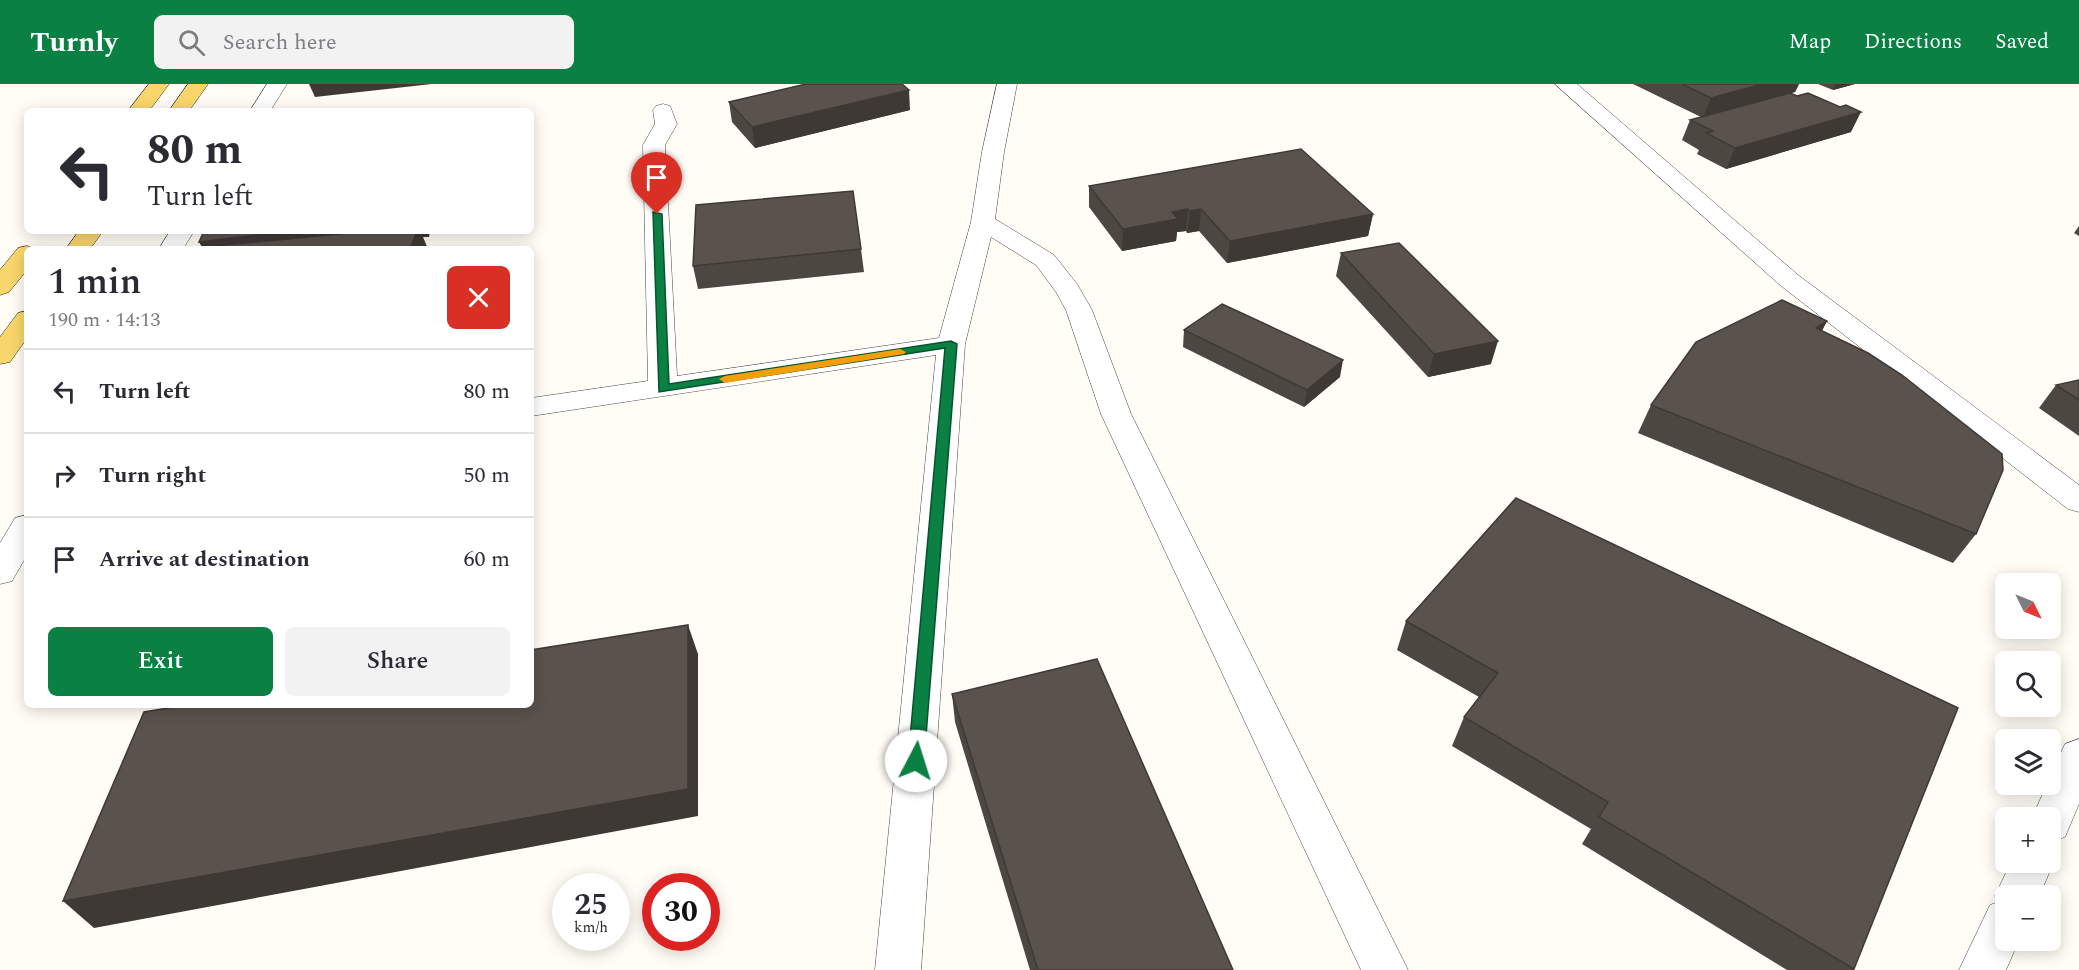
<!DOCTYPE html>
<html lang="en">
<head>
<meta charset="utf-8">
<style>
  :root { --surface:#fff; --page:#f2f2f3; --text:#2b2b33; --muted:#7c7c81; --line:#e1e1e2; --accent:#0b8043 }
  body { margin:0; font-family:Spectral,serif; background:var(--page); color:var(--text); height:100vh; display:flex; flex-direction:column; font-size:22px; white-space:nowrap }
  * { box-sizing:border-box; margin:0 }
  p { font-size:20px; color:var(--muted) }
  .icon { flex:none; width:33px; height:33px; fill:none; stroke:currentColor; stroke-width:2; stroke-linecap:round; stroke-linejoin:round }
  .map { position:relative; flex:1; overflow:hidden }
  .drawer { position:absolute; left:24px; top:162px; width:510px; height:462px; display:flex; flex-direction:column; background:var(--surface); border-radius:9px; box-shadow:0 3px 15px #0003 }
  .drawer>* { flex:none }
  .hud { position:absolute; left:24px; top:24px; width:510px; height:126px; border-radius:9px; box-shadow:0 3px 15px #0003; background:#fff; color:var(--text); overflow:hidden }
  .needle { width:39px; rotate:133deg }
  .controls { position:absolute; left:1995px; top:489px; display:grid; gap:12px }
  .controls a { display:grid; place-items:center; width:66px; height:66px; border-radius:9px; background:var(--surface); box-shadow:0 3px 15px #0003; font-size:30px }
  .speed { position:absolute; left:552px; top:789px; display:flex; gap:12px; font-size:30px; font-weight:700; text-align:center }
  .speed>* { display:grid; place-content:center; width:78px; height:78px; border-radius:50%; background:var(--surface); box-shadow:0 3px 15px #0003; line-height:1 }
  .speed small { font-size:15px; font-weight:400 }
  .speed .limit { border:9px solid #d22; background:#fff; color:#111 }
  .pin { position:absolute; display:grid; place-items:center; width:51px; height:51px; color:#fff; margin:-62px -26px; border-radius:50% 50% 50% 0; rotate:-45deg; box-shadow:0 0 6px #0007 }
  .pin .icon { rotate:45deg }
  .me { position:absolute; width:66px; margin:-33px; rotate:5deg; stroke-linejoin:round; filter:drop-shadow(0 0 4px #0008) }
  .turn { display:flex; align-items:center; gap:21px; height:126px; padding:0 24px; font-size:27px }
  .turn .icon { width:78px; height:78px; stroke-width:2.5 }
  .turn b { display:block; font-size:42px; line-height:51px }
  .round { display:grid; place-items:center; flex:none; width:63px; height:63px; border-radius:9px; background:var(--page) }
  .overview { display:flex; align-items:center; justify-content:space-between; height:102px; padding:0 24px }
  h1 { font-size:36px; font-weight:600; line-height:45px }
  .button { display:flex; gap:12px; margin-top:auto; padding:12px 24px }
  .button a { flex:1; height:69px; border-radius:9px; background:var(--accent); color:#fff; font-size:24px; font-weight:600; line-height:69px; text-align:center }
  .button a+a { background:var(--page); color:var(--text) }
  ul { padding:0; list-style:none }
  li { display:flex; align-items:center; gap:18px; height:84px; padding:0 24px; border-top:2px solid var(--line) }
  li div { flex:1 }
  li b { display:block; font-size:22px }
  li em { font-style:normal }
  header { display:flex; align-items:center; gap:36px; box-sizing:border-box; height:84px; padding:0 30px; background:var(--accent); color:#fff }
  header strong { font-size:28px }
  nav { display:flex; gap:33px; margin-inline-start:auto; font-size:21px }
  .search { width:420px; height:54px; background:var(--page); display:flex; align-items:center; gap:15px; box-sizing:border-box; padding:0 21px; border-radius:9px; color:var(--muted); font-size:22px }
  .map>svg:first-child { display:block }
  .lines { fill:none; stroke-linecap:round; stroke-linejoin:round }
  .minor-casing { stroke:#444; stroke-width:1 }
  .major-casing { stroke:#222; stroke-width:1 }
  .minor { fill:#fff; fill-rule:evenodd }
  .major { fill:#f9d66b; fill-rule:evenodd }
  .wall { fill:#4d4742 }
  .shaded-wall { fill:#3f3936 }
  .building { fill:#5a524d; stroke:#3f3936; stroke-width:1.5 }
  .route { fill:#0b8043; stroke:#07532c; stroke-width:1.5 }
  .slow { fill:#f59e0b }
</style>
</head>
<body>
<header>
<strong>Turnly</strong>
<div class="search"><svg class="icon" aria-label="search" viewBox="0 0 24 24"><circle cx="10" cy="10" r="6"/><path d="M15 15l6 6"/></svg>Search here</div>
<nav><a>Map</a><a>Directions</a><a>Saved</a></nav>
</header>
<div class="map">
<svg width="2079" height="886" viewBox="0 0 2079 886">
  <rect width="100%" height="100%" fill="#fffdf5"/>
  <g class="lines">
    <g class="minor-casing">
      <path id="minor" d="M 267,0 L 287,0 L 270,27 L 250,27 Z
        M 997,0 L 1017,0 L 1004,68 L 995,135 L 1054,171 L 1077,200 L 1092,226 L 1131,330 L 1408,886 L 1361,886 L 1101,330 L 1066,226 L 1056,208 L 1036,181 L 991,153 L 965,260 L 921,886 L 875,886 L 936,271 L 531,332 L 531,314 L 648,297 L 643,61 L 655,40 L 653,26 L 656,22 L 663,20 L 670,22 L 677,40 L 665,61 L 677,292 L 939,254 L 971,138 L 982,68 Z
        M 1555,0 L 1577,0 L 1798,191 L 2079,401 L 2079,428 L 2068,425 L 1780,201 Z
        M 170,147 L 194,147 L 183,165 L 159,165 Z
        M 27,431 L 27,471 L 12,497 L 0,500 L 0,459 L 15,434 Z
        M 2079,655 L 2079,720 L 2065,753 L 2050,758 L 2050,734 L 2032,734 L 2047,700 L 2050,700 L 2050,691 L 2065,660 Z
        M 2050,769 L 2054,778 L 2039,812 L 2006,812 L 2006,856 L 2019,856 L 2006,886 L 1959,886 L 1990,821 L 1998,818 L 1995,812 L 2011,778 L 2050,778 Z"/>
    </g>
    <g class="major-casing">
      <path id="major" d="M 149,0 L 169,0 L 149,27 L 128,27 Z
        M 188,0 L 208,0 L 189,27 L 169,27 Z
        M 79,147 L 103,147 L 90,165 L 66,165 Z
        M 27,162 L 37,165 L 27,165 L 27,186 L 9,208 L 0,211 L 0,186 L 18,164 Z
        M 27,227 L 27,254 L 10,278 L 0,280 L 0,253 L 18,229 Z"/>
    </g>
    <use href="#minor" class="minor"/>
    <use href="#major" class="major"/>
  </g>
  <path class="wall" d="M 1633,0 L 1799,0 L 1795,8 L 1791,9 L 1851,48 L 1726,85 L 1697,70 L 1699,66 L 1682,56 L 1690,36 L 1701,33 Z
    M 1818,0 L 1855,0 L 1833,6 Z
    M 729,18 L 910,26 L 755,64 L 732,38 Z
    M 1089,102 L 1373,130 L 1368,152 L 1227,179 L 1199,147 L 1187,149 L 1186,147 L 1177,148 L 1176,157 L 1122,167 L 1089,123 Z
    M 2079,142 L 2079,152 L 2074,149 Z
    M 861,165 L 864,188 L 698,205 L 693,182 Z
    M 1341,169 L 1491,280 L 1428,293 L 1336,192 Z
    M 1827,237 L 1822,247 L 1976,450 L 1953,479 L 1638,349 L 1651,321 Z
    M 1184,246 L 1340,293 L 1304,323 L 1183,263 Z
    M 2079,296 L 2079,352 L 2039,324 L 2056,301 Z
    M 1516,414 L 1854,885 L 1854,886 L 1787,886 L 1582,760 L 1591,745 L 1452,662 L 1464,633 L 1479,613 L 1397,566 L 1406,537 Z
    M 952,610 L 1233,886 L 1030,886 L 955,638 Z"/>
  <path class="shaded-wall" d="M 309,0 L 432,0 L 315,13 Z
    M 1762,0 L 1799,0 L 1795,8 L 1703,34 L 1711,14 Z
    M 1836,0 L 1855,0 L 1833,6 Z
    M 909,6 L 910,26 L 755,64 L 752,43 Z
    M 1861,28 L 1851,48 L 1726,85 L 1735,64 Z
    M 1188,125 L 1186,147 L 1177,148 L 1176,157 L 1122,167 L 1123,145 L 1172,128 Z
    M 1201,125 L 1199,147 L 1187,149 L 1190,127 Z
    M 1373,130 L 1368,152 L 1227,179 L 1230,157 Z
    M 289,147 L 430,147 L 429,153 L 423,153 L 428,165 L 203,165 L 199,158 Z
    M 1827,237 L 1811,265 L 1816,244 Z
    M 1498,257 L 1491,280 L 1428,293 L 1434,270 Z
    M 1343,276 L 1340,293 L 1304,323 L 1307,306 Z
    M 688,541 L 698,570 L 698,732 L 94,844 L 63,817 Z"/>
  <path class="building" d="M 806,0 L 902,0 L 909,6 L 752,43 L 729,18 Z
    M 1682,0 L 1762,0 L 1711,14 Z
    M 1790,9 L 1797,12 L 1808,9 L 1840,23 L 1846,21 L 1861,28 L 1735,64 L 1706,49 L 1713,47 L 1690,36 Z
    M 1301,65 L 1373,130 L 1230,157 L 1201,125 L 1190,127 L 1188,125 L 1172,128 L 1178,135 L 1123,145 L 1089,102 Z
    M 853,107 L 861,165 L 693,182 L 696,121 Z
    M 204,147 L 289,147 L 199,158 Z
    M 369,147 L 417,147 L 410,165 L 203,165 L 204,163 Z
    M 1399,159 L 1498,257 L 1434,270 L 1341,169 Z
    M 1782,216 L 1827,237 L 1816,244 L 1868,269 L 1902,291 L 2002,370 L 2003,386 L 1976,450 L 1651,321 L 1696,258 Z
    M 1222,220 L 1343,276 L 1307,306 L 1184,246 Z
    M 2079,296 L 2079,316 L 2056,301 Z
    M 1516,414 L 1958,624 L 1854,885 L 1599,733 L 1608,718 L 1464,633 L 1498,589 L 1406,537 Z
    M 688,541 L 688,705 L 63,817 L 144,628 L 186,621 L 531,621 L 531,566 Z
    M 1097,575 L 1233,886 L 1038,886 L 952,610 Z"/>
  <path class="route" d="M 653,128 L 662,130 L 669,300 L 951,257 L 957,260 L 924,677 L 922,682 L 916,684 L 910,682 L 908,677 L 945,264 L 659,308 Z"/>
  <path class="slow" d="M 900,265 L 906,268 L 904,270 L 725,299 L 719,295 L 725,292 Z"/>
</svg>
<div class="controls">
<a><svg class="needle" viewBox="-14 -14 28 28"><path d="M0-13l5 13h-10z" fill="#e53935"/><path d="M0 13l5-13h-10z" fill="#7c7c81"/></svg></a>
<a><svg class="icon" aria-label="search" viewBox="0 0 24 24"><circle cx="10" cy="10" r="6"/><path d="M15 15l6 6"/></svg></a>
<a><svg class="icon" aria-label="layers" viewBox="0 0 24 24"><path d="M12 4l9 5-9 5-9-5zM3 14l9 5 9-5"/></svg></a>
<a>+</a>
<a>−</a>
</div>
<div class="speed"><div>25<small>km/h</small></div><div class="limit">30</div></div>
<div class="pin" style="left:657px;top:130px;background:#d93025"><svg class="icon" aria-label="arrive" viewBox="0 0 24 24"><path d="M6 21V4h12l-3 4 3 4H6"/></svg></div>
<svg class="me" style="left:916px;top:677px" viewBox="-20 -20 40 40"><circle r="19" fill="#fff"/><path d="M0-13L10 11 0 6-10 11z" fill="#0b8043"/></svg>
<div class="hud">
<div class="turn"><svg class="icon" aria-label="left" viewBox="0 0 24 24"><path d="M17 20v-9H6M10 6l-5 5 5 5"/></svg><div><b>80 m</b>Turn left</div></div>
</div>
<section class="drawer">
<div class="overview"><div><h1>1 min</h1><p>190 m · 14:13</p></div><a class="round" style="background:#d93025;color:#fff"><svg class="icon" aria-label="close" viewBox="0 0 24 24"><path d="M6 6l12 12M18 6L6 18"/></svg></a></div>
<ul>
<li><svg class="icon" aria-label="left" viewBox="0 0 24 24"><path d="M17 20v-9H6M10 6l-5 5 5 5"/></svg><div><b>Turn left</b></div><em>80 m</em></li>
<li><svg class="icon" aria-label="right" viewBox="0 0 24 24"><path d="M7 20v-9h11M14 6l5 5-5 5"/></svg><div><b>Turn right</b></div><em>50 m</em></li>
<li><svg class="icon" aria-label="arrive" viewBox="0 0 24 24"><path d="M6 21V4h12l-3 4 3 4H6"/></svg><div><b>Arrive at destination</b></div><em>60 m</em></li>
</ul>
<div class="button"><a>Exit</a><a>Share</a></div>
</section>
</div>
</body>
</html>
